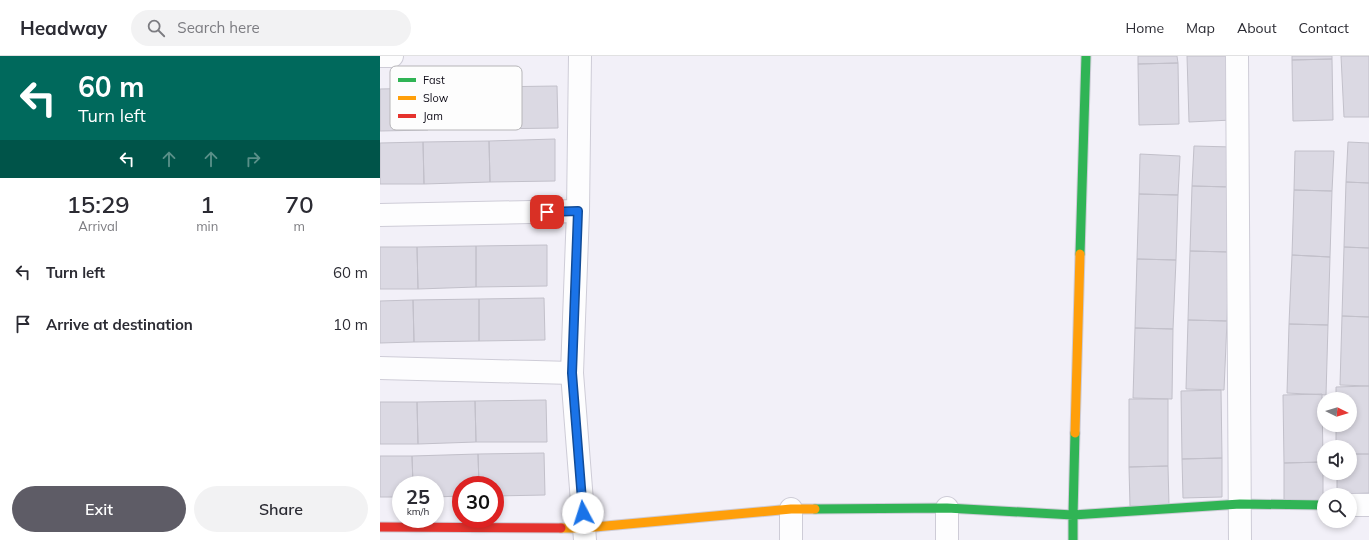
<!DOCTYPE html>
<html lang="en">
<head>
<meta charset="utf-8">
<style>
  :root { --surface:#fff; --page:#f2f2f3; --text:#2b2b33; --muted:#7c7c81; --line:#e1e1e2; --accent:#5e5c66 }
  body { margin:0; font-family:Mulish,sans-serif; background:var(--page); color:var(--text); height:100vh; display:flex; flex-direction:column; font-size:15px; white-space:nowrap }
  * { box-sizing:border-box; margin:0 }
  p { font-size:13px; color:var(--muted) }
  .icon { flex:none; width:22px; height:22px; fill:none; stroke:currentColor; stroke-width:2; stroke-linecap:round; stroke-linejoin:round }
  .map { position:relative; flex:1; overflow:hidden }
  .panel { display:flex; flex-direction:column; background:var(--surface); width:380px }
  .panel>* { flex:none }
  .guide { background:#00695c; color:#fff; overflow:hidden }
  .needle { width:26px; rotate:95deg }
  .fabs { position:absolute; left:937px; top:336px; display:grid; gap:8px }
  .fabs a { display:grid; place-items:center; width:40px; height:40px; border-radius:50%; background:var(--surface); box-shadow:0 2px 6px #0003; font-size:20px }
  .speed { position:absolute; left:12px; top:420px; display:flex; gap:8px; font-size:20px; font-weight:700; text-align:center }
  .speed>* { display:grid; place-content:center; width:52px; height:52px; border-radius:50%; background:var(--surface); box-shadow:0 2px 6px #0003; line-height:1 }
  .speed small { font-size:10px; font-weight:400 }
  .speed .limit { border:6px solid #d22; background:#fff; color:#111 }
  .pin { position:absolute; display:grid; place-items:center; width:34px; height:34px; color:#fff; margin:-17px; border-radius:8px; box-shadow:0 2px 6px #0006 }
  .me { position:absolute; width:44px; margin:-22px; rotate:355deg; stroke-linejoin:round; filter:drop-shadow(0 0 3px #0008) }
  .turn { display:flex; align-items:center; gap:14px; height:84px; padding:0 12px; font-size:18px }
  .turn .icon { width:52px; height:52px; stroke-width:2.5 }
  .turn b { display:block; font-size:28px; line-height:34px }
  .lanes { display:flex; align-items:center; height:38px; padding:0 12px; background:#0003; justify-content:center; gap:20px; direction:ltr }
  .lanes .off { opacity:.35 }
  .eta { display:flex; justify-content:space-evenly; align-items:center; height:68px; text-align:center }
  .eta b { font-size:24px; font-weight:600; line-height:28px }
  .cta { display:flex; gap:8px; margin-top:auto; padding:8px 12px }
  .cta a { flex:1; height:46px; border-radius:24px; background:var(--accent); color:#fff; font-size:16px; font-weight:600; line-height:46px; text-align:center }
  .cta a+a { background:var(--page); color:var(--text) }
  ul { padding:0; list-style:none }
  li { display:flex; align-items:center; gap:12px; height:52px; padding:0 12px }
  li div { flex:1 }
  li b { display:block; font-size:15px }
  li em { font-style:normal }
  header { display:flex; align-items:center; gap:24px; box-sizing:border-box; height:56px; padding:0 20px; background:var(--surface); border-bottom:1px solid var(--line) }
  header strong { font-size:19px }
  nav { display:flex; gap:22px; margin-inline-start:auto; font-size:14px }
  .search { width:280px; height:36px; background:var(--page); display:flex; align-items:center; gap:10px; box-sizing:border-box; padding:0 14px; border-radius:22px; color:var(--muted); font-size:15px }
  main { display:flex; flex:1; min-height:0 }
  .map>svg:first-child { display:block }
  .building { fill:#dbd9e3; stroke:#c2c0ca }
  .lines { fill:none; stroke-linecap:round; stroke-linejoin:round }
  .street-casing { stroke:#ceccd7; stroke-width:24 }
  .fast-casing { stroke:#ceccd7; stroke-width:11 }
  .slow-casing { stroke:#ceccd7; stroke-width:11 }
  .jam-casing { stroke:#ceccd7; stroke-width:11 }
  .street { stroke:#fdfdfe; stroke-width:22 }
  .fast { stroke:#30b455; stroke-width:9 }
  .slow { stroke:#ff9f0a; stroke-width:9 }
  .jam { stroke:#e5322d; stroke-width:9 }
  .route-casing { stroke:#114b97; stroke-width:10 }
  .route { stroke:#1a73e8; stroke-width:7 }
  .key { fill:#fdfdfd; stroke:#b6b5b8; stroke-width:1 }
  .key-label { font-size:11px; fill:#0f0c18 }
</style>
</head>
<body>
<header>
<strong>Headway</strong>
<div class="search"><svg class="icon" aria-label="search" viewBox="0 0 24 24"><circle cx="10" cy="10" r="6"/><path d="M15 15l6 6"/></svg>Search here</div>
<nav><a>Home</a><a>Map</a><a>About</a><a>Contact</a></nav>
</header>
<main>
<section class="panel">
<div class="guide">
<div class="turn"><svg class="icon" aria-label="left" viewBox="0 0 24 24"><path d="M17 20v-9H6M10 6l-5 5 5 5"/></svg><div><b>60 m</b>Turn left</div></div>
<div class="lanes"><svg class="icon" aria-label="left" viewBox="0 0 24 24"><path d="M17 20v-9H6M10 6l-5 5 5 5"/></svg><svg class="icon off" aria-label="ahead" viewBox="0 0 24 24"><path d="M12 20V5M6 11l6-6 6 6"/></svg><svg class="icon off" aria-label="ahead" viewBox="0 0 24 24"><path d="M12 20V5M6 11l6-6 6 6"/></svg><svg class="icon off" aria-label="right" viewBox="0 0 24 24"><path d="M7 20v-9h11M14 6l5 5-5 5"/></svg></div>
</div>
<div class="eta">
<div><b>15:29</b><p>Arrival</p></div>
<div><b>1</b><p>min</p></div>
<div><b>70</b><p>m</p></div>
</div>
<ul>
<li><svg class="icon" aria-label="left" viewBox="0 0 24 24"><path d="M17 20v-9H6M10 6l-5 5 5 5"/></svg><div><b>Turn left</b></div><em>60 m</em></li>
<li><svg class="icon" aria-label="arrive" viewBox="0 0 24 24"><path d="M6 21V4h12l-3 4 3 4H6"/></svg><div><b>Arrive at destination</b></div><em>10 m</em></li>
</ul>
<div class="cta"><a>Exit</a><a>Share</a></div>
</section>
<div class="map">
<svg width="989" height="484" viewBox="0 0 989 484">
  <rect width="100%" height="100%" fill="#f2f0f8"/>
  <path class="building" d="M 758,0 L 797,0 L 798,7 L 758,8 Z
    M 807,0 L 850,0 L 852,64 L 809,66 Z
    M 912,0 L 952,0 L 952,3 L 912,4 Z
    M 961,0 L 989,0 L 989,61 L 964,61 Z
    M 952,3 L 953,64 L 913,65 L 912,4 Z
    M 798,7 L 799,68 L 759,69 L 758,8 Z
    M 177,30 L 178,72 L 107,73 L 106,31 Z
    M 47,32 L 48,74 L 0,75 L 0,33 Z
    M 175,83 L 175,125 L 110,126 L 109,85 Z
    M 109,85 L 110,126 L 44,128 L 43,86 Z
    M 43,86 L 44,128 L 0,128 L 0,87 Z
    M 968,86 L 989,87 L 989,127 L 966,126 Z
    M 814,90 L 852,91 L 851,131 L 812,130 Z
    M 915,95 L 954,95 L 952,135 L 914,134 Z
    M 760,98 L 800,100 L 798,139 L 759,138 Z
    M 966,126 L 989,127 L 989,192 L 964,191 Z
    M 812,130 L 851,131 L 849,196 L 810,195 Z
    M 914,134 L 952,135 L 950,201 L 912,199 Z
    M 759,138 L 798,139 L 796,204 L 757,203 Z
    M 167,189 L 167,230 L 96,231 L 96,190 Z
    M 96,190 L 96,231 L 38,233 L 37,191 Z
    M 0,191 L 37,191 L 38,233 L 0,233 Z
    M 964,191 L 989,192 L 989,261 L 962,260 Z
    M 810,195 L 849,196 L 847,265 L 808,264 Z
    M 912,199 L 950,201 L 948,269 L 909,268 Z
    M 757,203 L 796,204 L 793,273 L 755,272 Z
    M 164,242 L 165,284 L 99,285 L 99,243 Z
    M 99,243 L 99,285 L 34,286 L 33,244 Z
    M 33,244 L 34,286 L 0,287 L 0,245 Z
    M 962,260 L 989,261 L 989,330 L 960,329 Z
    M 808,264 L 847,265 L 844,334 L 806,333 Z
    M 909,268 L 948,269 L 946,339 L 907,337 Z
    M 755,272 L 793,273 L 792,343 L 753,342 Z
    M 989,330 L 989,398 L 970,398 L 970,391 L 956,391 L 956,369 L 970,369 L 970,343 L 956,343 L 956,331 Z
    M 841,334 L 842,402 L 802,403 L 801,335 Z
    M 942,338 L 943,406 L 904,407 L 903,339 Z
    M 749,343 L 788,343 L 788,410 L 749,411 Z
    M 166,344 L 167,386 L 96,386 L 95,345 Z
    M 95,345 L 96,386 L 38,388 L 37,346 Z
    M 0,346 L 37,346 L 38,388 L 0,388 Z
    M 164,397 L 165,439 L 115,440 L 115,429 L 99,429 L 98,398 Z
    M 98,398 L 99,429 L 81,429 L 81,440 L 55,441 L 55,429 L 33,429 L 32,400 Z
    M 970,398 L 989,398 L 989,437 L 957,438 L 957,417 L 970,417 Z
    M 0,400 L 32,400 L 33,429 L 21,429 L 21,441 L 0,441 Z
    M 842,402 L 842,441 L 803,442 L 802,403 Z
    M 943,406 L 943,446 L 904,446 L 904,407 Z
    M 788,410 L 789,450 L 750,450 L 749,411 Z"/>
  <g class="lines">
    <g class="street-casing">
      <path id="street" d="M 0,0 L 12,0
        M 200,0 L 198,155 L 192,317 L 205,484
        M 857,0 L 860,484
        M 0,159 L 198,155
        M 0,312 L 192,317
        M 970,449 L 989,449
        M 567,452 L 567,484
        M 411,484 L 411,453"/>
    </g>
    <g class="fast-casing">
      <path id="fast" d="M 700,198 L 706,0
        M 695,377 L 693,459 L 860,448 L 944,449
        M 435,453 L 567,452 L 693,459 L 693,484"/>
    </g>
    <g class="slow-casing">
      <path id="slow" d="M 695,377 L 700,198
        M 181,472 L 204,472 L 411,453 L 435,453"/>
    </g>
    <g class="jam-casing">
      <path id="jam" d="M 0,471 L 181,472"/>
    </g>
    <use href="#street" class="street"/>
    <use href="#fast" class="fast"/>
    <use href="#slow" class="slow"/>
    <use href="#jam" class="jam"/>
  </g>
  <g class="lines">
    <g class="route-casing">
      <path id="route" d="M 167,156 L 198,155 L 192,317 L 203,457"/>
    </g>
    <use href="#route" class="route"/>
  </g>
  <rect x="10" y="10" width="132" height="64" rx="6" class="key"/>
  <rect x="18" y="22" width="18" height="4" fill="#30b455"/>
  <rect x="18" y="40" width="18" height="4" fill="#ff9f0a"/>
  <rect x="18" y="58" width="18" height="4" fill="#e5322d"/>
  <g class="key-label">
    <text x="43" y="28">Fast</text>
    <text x="43" y="46">Slow</text>
    <text x="43" y="64">Jam</text>
  </g>
</svg>
<div class="fabs">
<a><svg class="needle" viewBox="-14 -14 28 28"><path d="M0-13l5 13h-10z" fill="#e53935"/><path d="M0 13l5-13h-10z" fill="#7c7c81"/></svg></a>
<a><svg class="icon" aria-label="sound" viewBox="0 0 24 24"><path d="M4 9h4l5-4v14l-5-4H4zM17 9q2 3 0 6"/></svg></a>
<a><svg class="icon" aria-label="search" viewBox="0 0 24 24"><circle cx="10" cy="10" r="6"/><path d="M15 15l6 6"/></svg></a>
</div>
<div class="speed"><div>25<small>km/h</small></div><div class="limit">30</div></div>
<div class="pin" style="left:167px;top:156px;background:#d93025"><svg class="icon" aria-label="arrive" viewBox="0 0 24 24"><path d="M6 21V4h12l-3 4 3 4H6"/></svg></div>
<svg class="me" style="left:203px;top:457px" viewBox="-20 -20 40 40"><circle r="19" fill="#fff"/><path d="M0-13L10 11 0 6-10 11z" fill="#1a73e8"/></svg>
</div>
</main>
</body>
</html>
